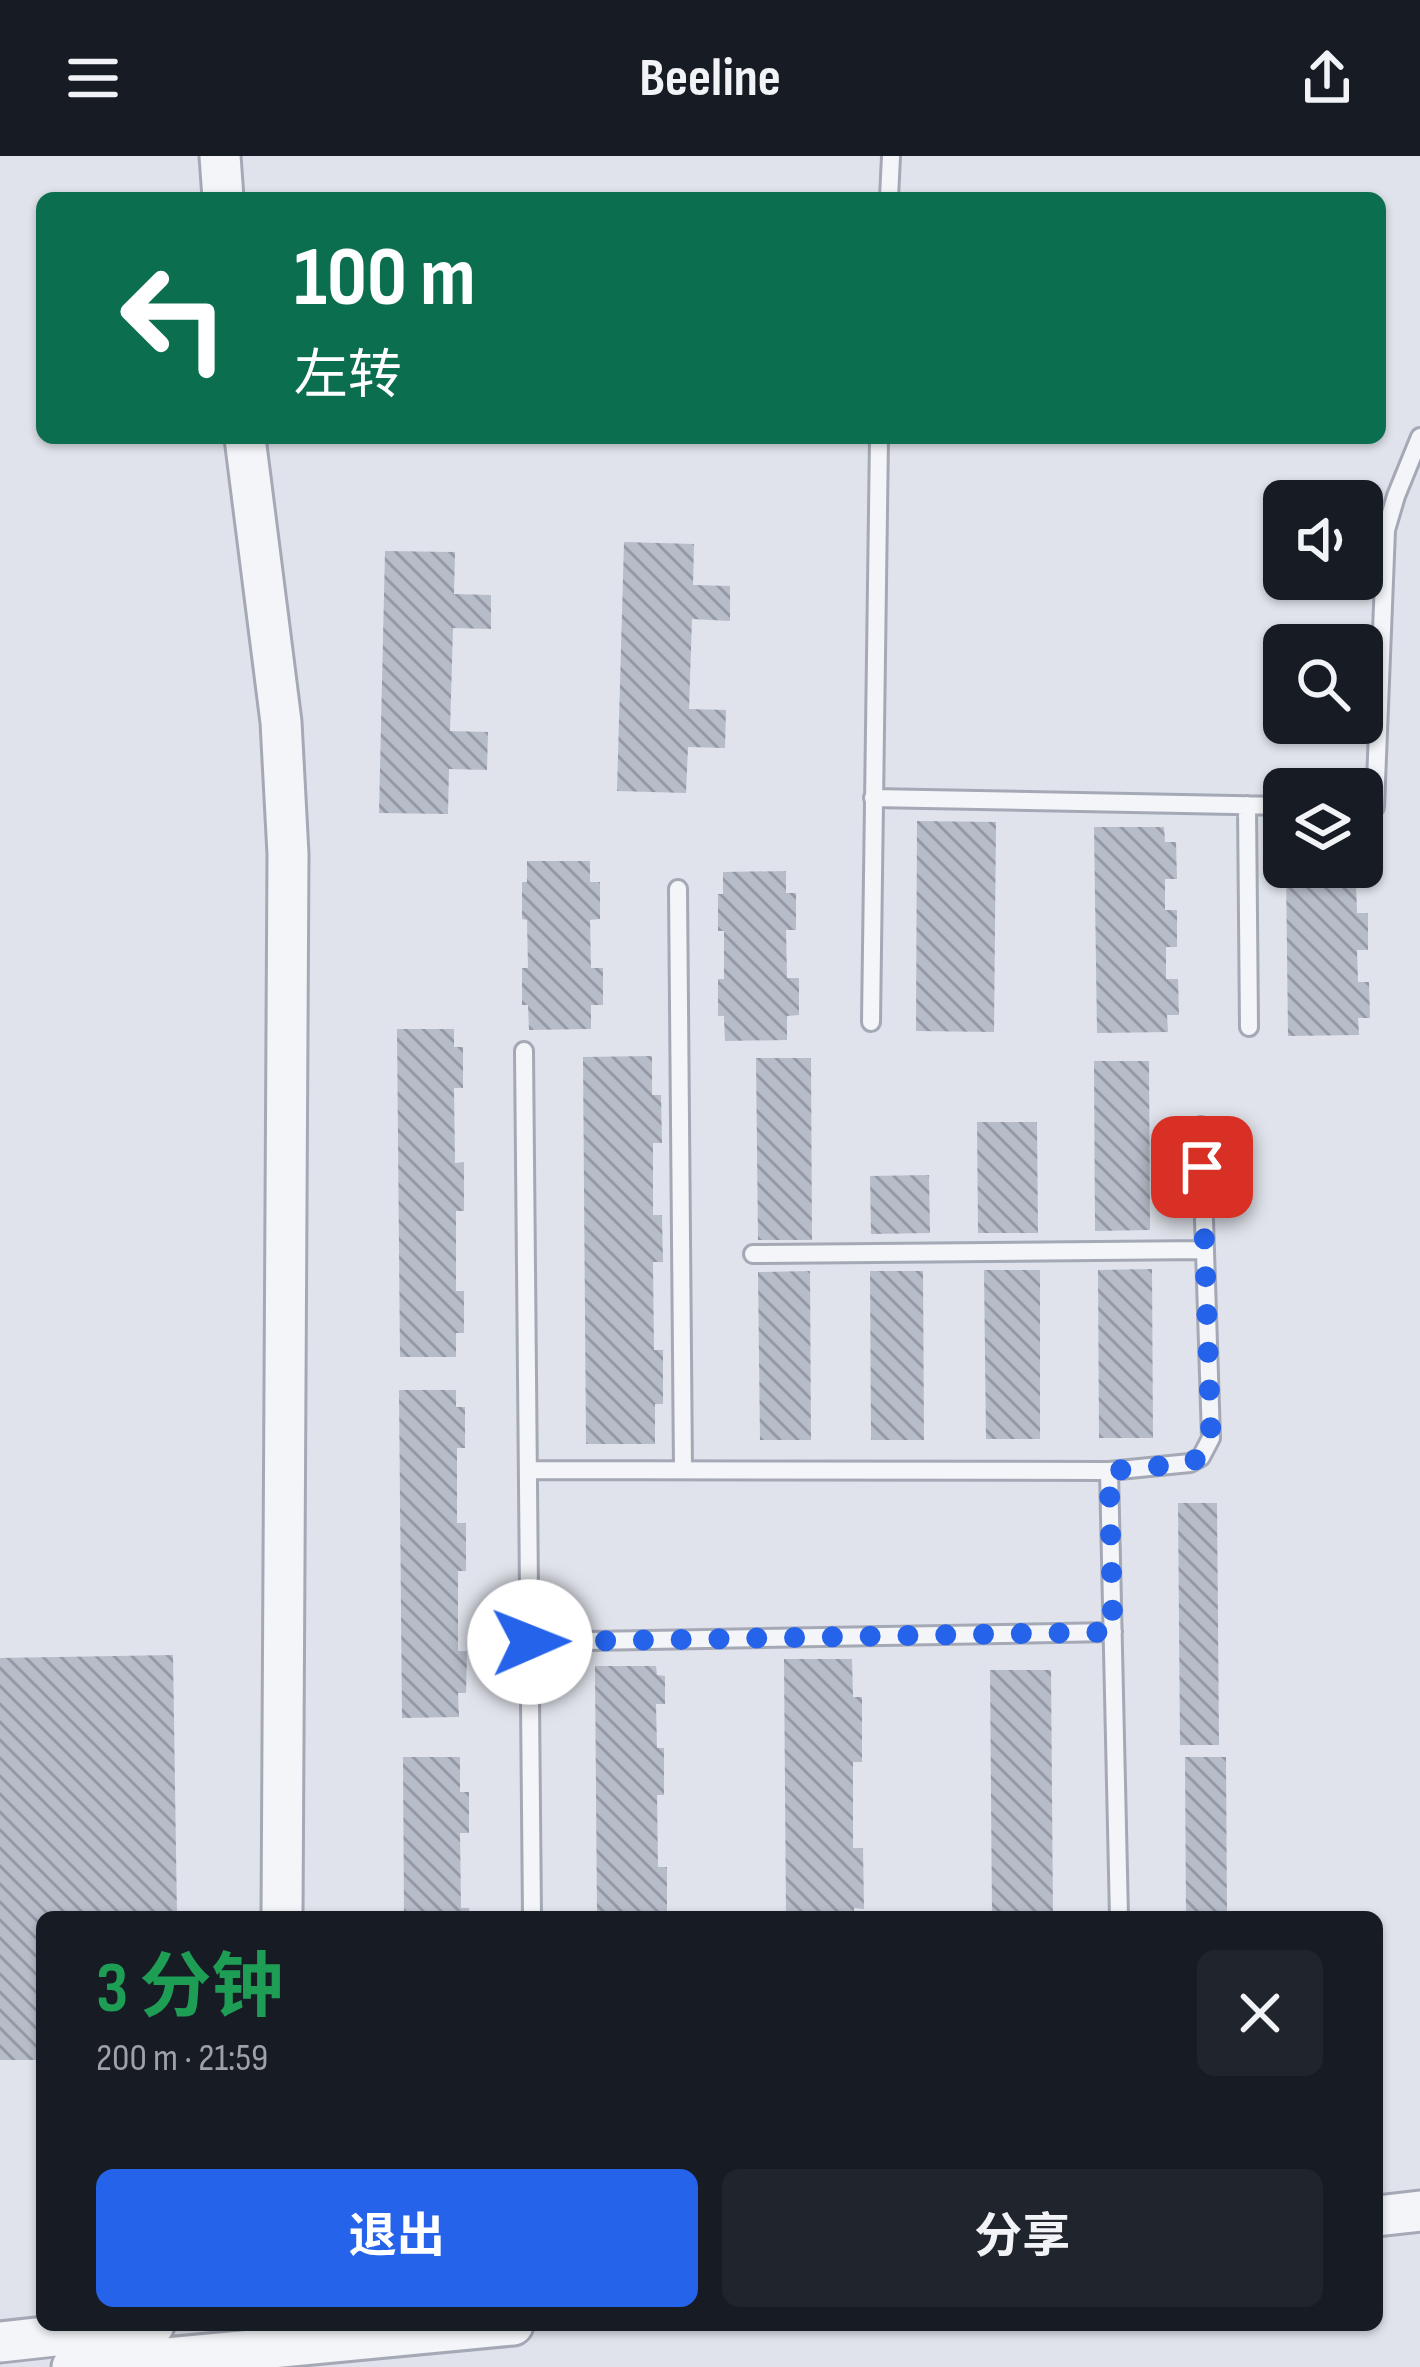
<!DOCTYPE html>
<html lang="zh">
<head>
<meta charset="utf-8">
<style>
  :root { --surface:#171b24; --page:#20242c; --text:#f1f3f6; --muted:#9ea1a6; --accent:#2563eb }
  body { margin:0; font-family:"Sofia Sans Condensed","Noto Sans SC",sans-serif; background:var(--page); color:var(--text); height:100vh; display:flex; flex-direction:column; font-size:45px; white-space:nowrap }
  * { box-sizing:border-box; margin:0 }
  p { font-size:39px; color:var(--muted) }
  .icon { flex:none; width:66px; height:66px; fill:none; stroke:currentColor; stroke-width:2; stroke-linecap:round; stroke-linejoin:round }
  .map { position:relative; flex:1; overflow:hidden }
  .panel { position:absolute; left:36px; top:1755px; width:1347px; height:420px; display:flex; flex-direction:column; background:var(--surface); border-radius:18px; box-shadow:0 3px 9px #0004 }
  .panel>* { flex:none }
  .top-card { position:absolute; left:36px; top:36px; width:1350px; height:252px; border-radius:18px; box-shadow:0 3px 9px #0004; background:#0b6e4f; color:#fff; overflow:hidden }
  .fabs { position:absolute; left:1263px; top:324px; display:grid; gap:24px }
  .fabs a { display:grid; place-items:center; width:120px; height:120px; border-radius:18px; background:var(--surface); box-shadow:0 3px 9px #0004; font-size:60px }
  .pin { position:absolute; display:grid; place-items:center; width:102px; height:102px; color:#fff; margin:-51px; border-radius:24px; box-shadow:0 6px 18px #0006 }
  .me { position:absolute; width:132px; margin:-66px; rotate:89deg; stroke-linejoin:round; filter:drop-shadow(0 0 9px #0008) }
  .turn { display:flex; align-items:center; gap:42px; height:252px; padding:0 60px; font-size:54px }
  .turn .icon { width:156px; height:156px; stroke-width:2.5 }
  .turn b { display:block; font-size:84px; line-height:102px }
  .round { display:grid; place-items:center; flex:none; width:126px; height:126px; border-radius:18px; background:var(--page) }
  .head { display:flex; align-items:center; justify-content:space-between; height:204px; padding:0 60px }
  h1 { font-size:72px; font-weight:700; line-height:90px; color:#1e9e55 }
  .button { display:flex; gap:24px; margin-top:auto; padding:24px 60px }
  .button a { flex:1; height:138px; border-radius:18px; background:var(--accent); color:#fff; font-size:48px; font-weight:700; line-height:138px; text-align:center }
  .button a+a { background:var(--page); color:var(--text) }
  header { display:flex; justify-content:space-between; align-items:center; height:156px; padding:0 60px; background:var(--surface); font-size:54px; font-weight:700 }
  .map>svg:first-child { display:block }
  .building { fill:url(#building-back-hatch) }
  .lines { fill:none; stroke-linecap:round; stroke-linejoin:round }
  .service-casing { stroke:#a5a9b6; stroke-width:22 }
  .tertiary-casing { stroke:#a5a9b6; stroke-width:45 }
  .service { stroke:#f3f5f8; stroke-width:16 }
  .tertiary { stroke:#f3f5f8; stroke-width:39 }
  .route { stroke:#2563eb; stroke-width:21; stroke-dasharray:0 37.8 }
</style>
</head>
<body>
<header><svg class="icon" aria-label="menu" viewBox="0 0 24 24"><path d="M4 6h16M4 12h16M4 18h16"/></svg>Beeline<svg class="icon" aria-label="share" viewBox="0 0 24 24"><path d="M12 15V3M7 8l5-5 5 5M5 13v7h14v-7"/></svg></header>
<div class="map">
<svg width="1420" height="2211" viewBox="0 0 1420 2211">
  <defs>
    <pattern id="building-back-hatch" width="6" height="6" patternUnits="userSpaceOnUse" patternTransform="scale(3)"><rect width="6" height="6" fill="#b7bcc9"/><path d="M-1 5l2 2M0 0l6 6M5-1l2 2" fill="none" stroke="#9599a5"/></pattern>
  </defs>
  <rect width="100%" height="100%" fill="#e0e3eb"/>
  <path class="building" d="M 624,386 L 694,388 L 693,429 L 730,430 L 730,465 L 692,463 L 689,553 L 726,554 L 725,592 L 688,591 L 686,637 L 617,635 Z
    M 385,395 L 455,396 L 454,438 L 491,439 L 491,473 L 453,472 L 450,575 L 488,576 L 487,614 L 449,613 L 448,658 L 379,657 Z
    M 917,665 L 996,666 L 994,876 L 916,875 Z
    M 1094,671 L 1164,671 L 1165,686 L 1176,686 L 1177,723 L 1165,723 L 1165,754 L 1177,754 L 1177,791 L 1166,791 L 1166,823 L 1178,823 L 1179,859 L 1167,859 L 1168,876 L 1097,877 Z
    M 1368,689 L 1368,726 L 1356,727 L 1357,757 L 1368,757 L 1368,794 L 1357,794 L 1358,826 L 1369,826 L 1370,862 L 1358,862 L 1359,879 L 1288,880 L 1286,711 L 1362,711 L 1362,690 Z
    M 527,705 L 590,705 L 590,726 L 600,726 L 600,763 L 590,764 L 591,812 L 603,812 L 603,849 L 591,849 L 591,873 L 529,874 L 528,849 L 522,849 L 522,812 L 528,812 L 527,764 L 522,763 L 522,726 L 527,726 Z
    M 786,715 L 786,737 L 796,737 L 796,774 L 786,774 L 787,822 L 799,822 L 799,859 L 787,860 L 787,884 L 725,885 L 724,860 L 718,860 L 718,823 L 724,823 L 724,775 L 718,775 L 718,738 L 723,738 L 723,716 Z
    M 397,873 L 454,873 L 454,891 L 463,891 L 463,932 L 454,932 L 455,1007 L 464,1006 L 464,1055 L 456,1055 L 456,1135 L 464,1135 L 464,1177 L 456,1177 L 456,1201 L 400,1201 Z
    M 652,900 L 652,939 L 661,939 L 662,987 L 653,987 L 653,1059 L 662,1059 L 663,1106 L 653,1106 L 654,1194 L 663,1194 L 663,1248 L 655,1248 L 655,1288 L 586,1288 L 583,901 Z
    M 756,902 L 811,902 L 812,1084 L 758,1084 Z
    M 1094,905 L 1149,905 L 1150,1074 L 1095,1075 Z
    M 977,966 L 1037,966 L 1038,1077 L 978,1077 Z
    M 929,1019 L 930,1077 L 871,1078 L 870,1020 Z
    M 1152,1113 L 1153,1282 L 1099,1282 L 1098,1114 Z
    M 984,1114 L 1040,1114 L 1040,1283 L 986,1283 Z
    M 810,1115 L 811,1284 L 760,1284 L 758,1116 Z
    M 870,1115 L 923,1115 L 924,1284 L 871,1284 Z
    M 399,1234 L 456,1234 L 456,1251 L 465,1251 L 465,1292 L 457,1292 L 457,1367 L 466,1367 L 466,1415 L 458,1415 L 458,1495 L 467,1495 L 466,1537 L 458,1537 L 459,1561 L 402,1562 Z
    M 1178,1347 L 1217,1347 L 1219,1589 L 1180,1589 Z
    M 173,1499 L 177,1761 L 42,1761 L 42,1904 L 0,1904 L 0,1502 Z
    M 784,1503 L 852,1503 L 853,1541 L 862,1541 L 862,1606 L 853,1606 L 853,1692 L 863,1692 L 864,1753 L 854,1752 L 854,1761 L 786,1761 Z
    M 595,1510 L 656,1510 L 657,1519 L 665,1520 L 665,1548 L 656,1548 L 657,1592 L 664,1592 L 664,1639 L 657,1639 L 658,1711 L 667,1711 L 667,1761 L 597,1761 Z
    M 990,1514 L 1051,1514 L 1053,1761 L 992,1761 Z
    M 403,1601 L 460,1601 L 460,1636 L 469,1636 L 469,1677 L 460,1677 L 461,1752 L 469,1752 L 470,1761 L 404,1761 Z
    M 1185,1601 L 1226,1601 L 1227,1761 L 1186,1761 Z"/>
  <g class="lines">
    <g class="service-casing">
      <path id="service" d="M 889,42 L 891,0
        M 873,642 L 1284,650
        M 1247,649 L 1249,871
        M 1362,651 L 1375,651 L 1386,374 L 1396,340 L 1420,281
        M 678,733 L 683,1314
        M 871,866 L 879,282
        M 524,895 L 532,1761
        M 753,1098 L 1205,1094
        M 528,1314 L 1109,1315 L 1119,1761
        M 1109,1315 L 1190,1307 L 1201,1301 L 1211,1282 L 1201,970
        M 530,1486 L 1113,1476"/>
    </g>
    <g class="tertiary-casing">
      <path id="tertiary" d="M 220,0 L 223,42
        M 245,282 L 281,566 L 288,698 L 282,1761
        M 1377,2060 L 1420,2055
        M 0,2186 L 154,2169
        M 72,2211 L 513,2169"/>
    </g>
    <use href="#service" class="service"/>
    <use href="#tertiary" class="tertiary"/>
  </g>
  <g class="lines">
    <path class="route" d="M 530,1486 L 1113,1476 L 1109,1315 L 1190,1307 L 1201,1300 L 1211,1282 L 1202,1011"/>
  </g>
</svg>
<div class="fabs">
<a><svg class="icon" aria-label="sound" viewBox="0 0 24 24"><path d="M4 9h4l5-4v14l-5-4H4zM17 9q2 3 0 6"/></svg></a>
<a><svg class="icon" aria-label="search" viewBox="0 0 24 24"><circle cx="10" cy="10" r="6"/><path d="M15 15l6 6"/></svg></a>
<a><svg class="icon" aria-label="layers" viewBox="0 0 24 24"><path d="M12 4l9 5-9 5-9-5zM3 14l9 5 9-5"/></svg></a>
</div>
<div class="pin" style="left:1202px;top:1011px;background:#d93025"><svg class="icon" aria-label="arrive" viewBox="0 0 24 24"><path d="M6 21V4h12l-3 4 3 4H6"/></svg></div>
<svg class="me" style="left:530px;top:1486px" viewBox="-20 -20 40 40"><circle r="19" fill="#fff"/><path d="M0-13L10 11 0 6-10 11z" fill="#2563eb"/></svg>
<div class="top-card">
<div class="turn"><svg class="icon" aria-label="left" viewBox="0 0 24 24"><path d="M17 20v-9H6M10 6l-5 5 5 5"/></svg><div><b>100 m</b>左转</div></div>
</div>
<section class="panel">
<div class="head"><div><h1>3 分钟</h1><p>200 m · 21:59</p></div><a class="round"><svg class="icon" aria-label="close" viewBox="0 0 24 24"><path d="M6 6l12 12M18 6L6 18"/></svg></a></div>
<div class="button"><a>退出</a><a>分享</a></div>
</section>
</div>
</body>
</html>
